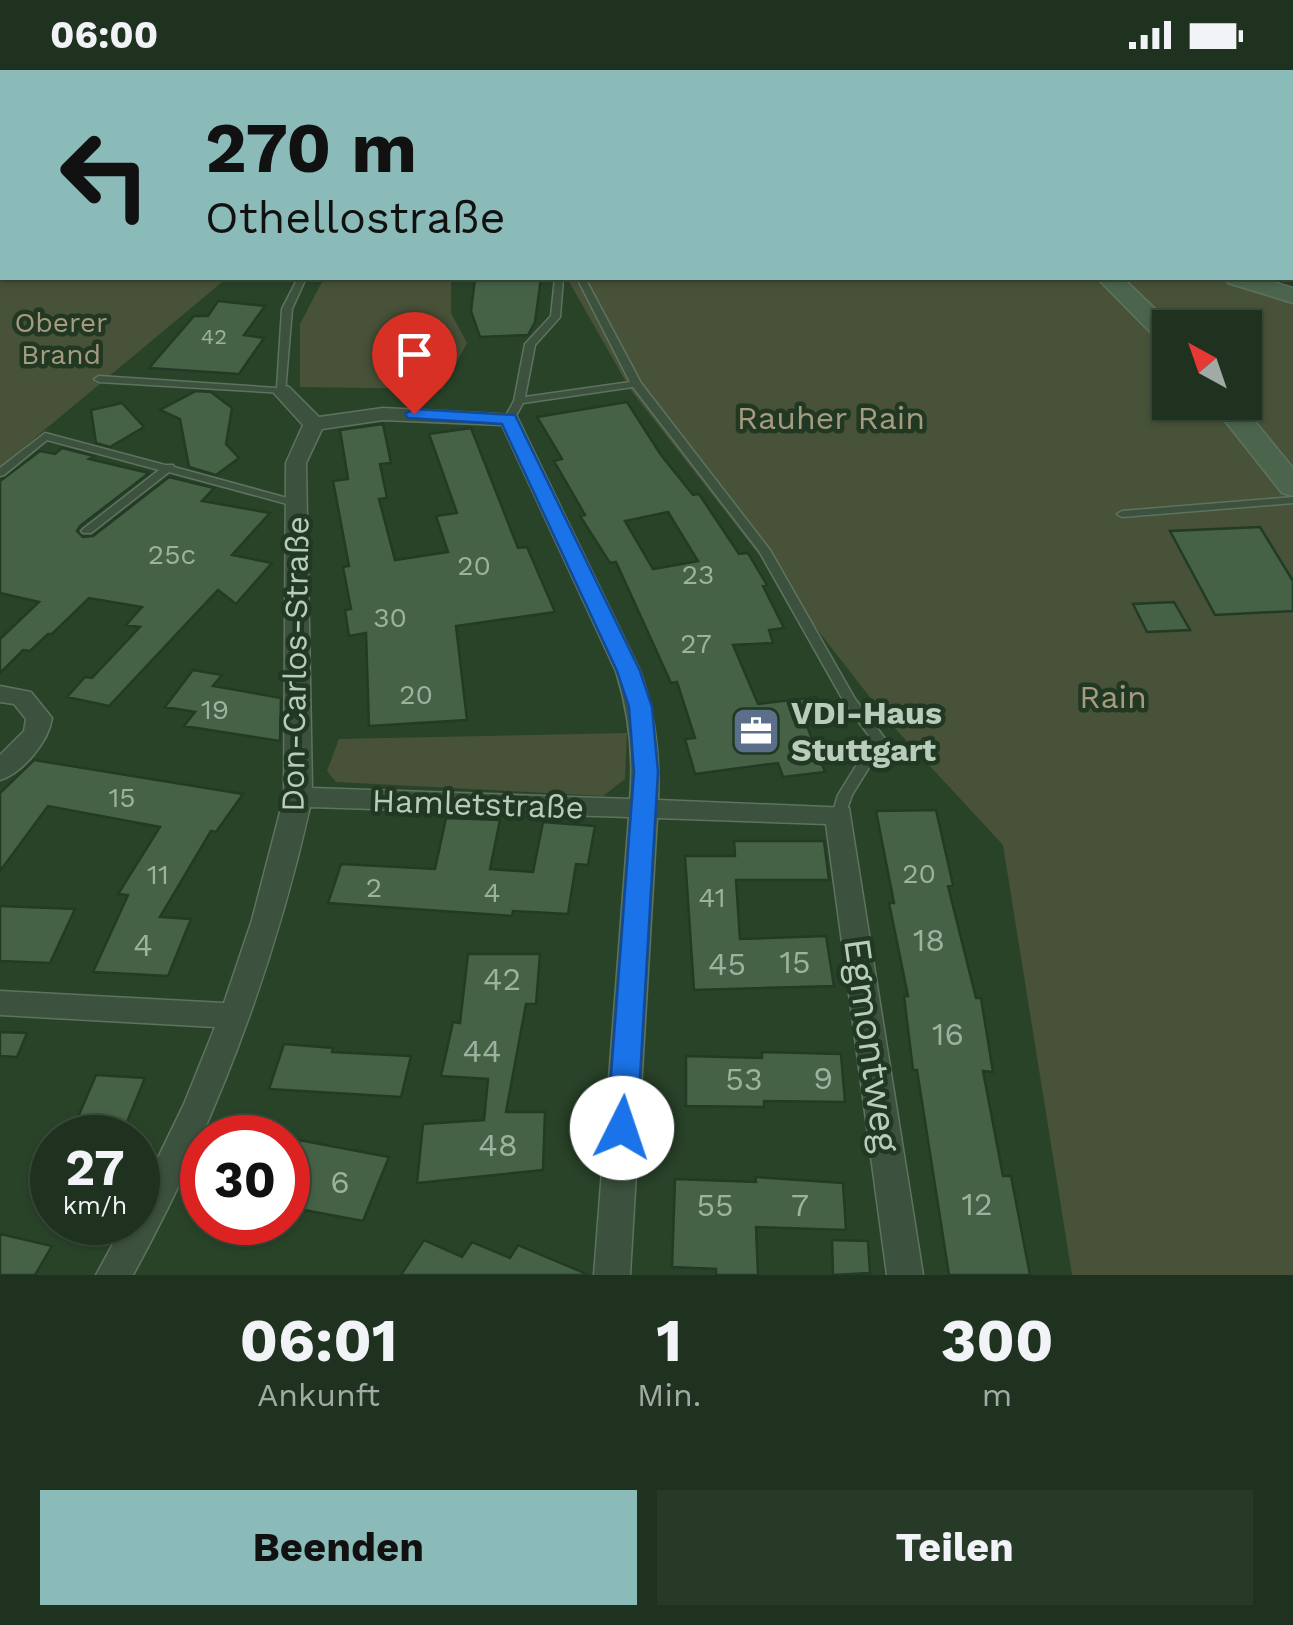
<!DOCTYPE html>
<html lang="de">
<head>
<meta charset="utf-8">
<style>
  :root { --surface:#1f321f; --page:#273a28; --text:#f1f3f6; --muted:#a1aaa4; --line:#3c4d3d; --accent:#8bbbb9 }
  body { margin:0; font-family:"Work Sans",sans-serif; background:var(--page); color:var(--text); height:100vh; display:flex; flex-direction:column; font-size:38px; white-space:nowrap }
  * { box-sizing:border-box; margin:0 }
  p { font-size:32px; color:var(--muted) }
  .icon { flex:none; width:55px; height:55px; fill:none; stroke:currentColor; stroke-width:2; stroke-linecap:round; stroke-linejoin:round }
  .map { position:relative; height:1205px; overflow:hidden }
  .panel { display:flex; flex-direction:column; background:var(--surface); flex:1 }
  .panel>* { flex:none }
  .hud { position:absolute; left:0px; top:0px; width:1295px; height:210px; box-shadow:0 2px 8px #0004,0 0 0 2px var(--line); background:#8bbbb9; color:#111; overflow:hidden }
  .needle { width:65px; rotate:320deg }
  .buttons { position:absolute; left:1152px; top:240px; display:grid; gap:20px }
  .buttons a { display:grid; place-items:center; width:110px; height:110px; border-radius:0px; background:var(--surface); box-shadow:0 2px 8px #0004,0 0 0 2px var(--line); font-size:50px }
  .speed { position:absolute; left:30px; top:1045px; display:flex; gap:20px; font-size:50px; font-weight:700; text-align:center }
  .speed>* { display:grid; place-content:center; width:130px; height:130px; border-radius:50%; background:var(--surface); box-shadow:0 2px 8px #0004,0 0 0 2px var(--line); line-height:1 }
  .speed small { font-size:25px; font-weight:400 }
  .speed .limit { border:15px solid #d22; background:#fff; color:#111 }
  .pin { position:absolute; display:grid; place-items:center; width:85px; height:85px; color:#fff; margin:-102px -42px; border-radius:50% 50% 50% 0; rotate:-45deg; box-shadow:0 0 10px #0007 }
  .pin .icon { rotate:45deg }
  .me { position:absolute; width:110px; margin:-55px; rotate:4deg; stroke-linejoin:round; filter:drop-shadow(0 0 8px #0008) }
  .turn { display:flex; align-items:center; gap:35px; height:210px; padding:0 40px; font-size:45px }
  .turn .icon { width:130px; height:130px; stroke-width:2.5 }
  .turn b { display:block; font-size:70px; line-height:85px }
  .eta { display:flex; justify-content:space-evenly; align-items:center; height:170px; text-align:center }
  .eta b { font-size:60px; font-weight:700; line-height:70px }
  .button { display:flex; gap:20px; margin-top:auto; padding:20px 40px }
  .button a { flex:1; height:115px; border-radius:0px; background:var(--accent); color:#111; font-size:40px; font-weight:700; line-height:115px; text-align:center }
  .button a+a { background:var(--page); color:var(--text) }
  .status { display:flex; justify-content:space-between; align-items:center; height:70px; padding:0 50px; background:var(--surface); direction:ltr }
  .status svg { height:28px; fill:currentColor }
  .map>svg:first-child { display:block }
  .green { fill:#485238; fill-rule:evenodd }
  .building { fill:#456246; stroke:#233a24; stroke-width:2.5; fill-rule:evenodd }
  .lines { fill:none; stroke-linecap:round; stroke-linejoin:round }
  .service-casing { stroke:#5e735f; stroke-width:3 }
  .minor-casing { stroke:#5e735f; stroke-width:3 }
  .secondary-casing { stroke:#5e735f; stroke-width:3 }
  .service { fill:#3d523e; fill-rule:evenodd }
  .minor { fill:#3d523e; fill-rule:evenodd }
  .secondary { fill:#4b654d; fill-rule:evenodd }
  .route { fill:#1a73e8; stroke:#114b97; stroke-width:2.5 }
  .labels { text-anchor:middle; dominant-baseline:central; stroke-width:9; stroke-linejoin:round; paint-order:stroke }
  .far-number-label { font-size:22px; fill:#9db29e }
  .far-park-label { font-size:28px; fill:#a69a80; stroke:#213822 }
  .number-label { font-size:28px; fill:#9db29e }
  .park-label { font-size:32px; fill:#a69a80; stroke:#213822 }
  .street-label { font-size:32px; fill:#baccbb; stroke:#213822 }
  .poi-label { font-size:32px; font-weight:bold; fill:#baccbb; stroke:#213822; text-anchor:start }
  .near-number-label { font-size:32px; fill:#9db29e }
  .near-street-label { font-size:38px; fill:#baccbb; stroke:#213822 }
</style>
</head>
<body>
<div class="status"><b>06:00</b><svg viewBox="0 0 49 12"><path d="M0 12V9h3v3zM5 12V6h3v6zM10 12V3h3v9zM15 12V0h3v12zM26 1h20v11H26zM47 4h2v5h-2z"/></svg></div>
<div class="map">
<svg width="1293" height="1205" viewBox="0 0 1293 1205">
  <rect width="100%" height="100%" fill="#294329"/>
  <path class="green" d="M 0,120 L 2,208 L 227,208 L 0,397 Z
    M 324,208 L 451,208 L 451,243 L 467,273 L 442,319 L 300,317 L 300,254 Z
    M 567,208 L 1218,208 L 1293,234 L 1293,1205 L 1072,1205 L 1003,775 L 890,653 L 630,319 ZM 1170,258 L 1245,258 L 1245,332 L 1170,332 Z
    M 627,663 L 625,709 L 603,726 L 336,712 L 327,701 L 339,669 Z"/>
  <path class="building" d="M 475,208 L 541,208 L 535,252 L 528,265 L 480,267 L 471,241 Z
    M 218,231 L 265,236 L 244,265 L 264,268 L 239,304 L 149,298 L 194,246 L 208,246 Z
    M 196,321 L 211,322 L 232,338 L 226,374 L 239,388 L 216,405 L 189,397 L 180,349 L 160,340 Z
    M 627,332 L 661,385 L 693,425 L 699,424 L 739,484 L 748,483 L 767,515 L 763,516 L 784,558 L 769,560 L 773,573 L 733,575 L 758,634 L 816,627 L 827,653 L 807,656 L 825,702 L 783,707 L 778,693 L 695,704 L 685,669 L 695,668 L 677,612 L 671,613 L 616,492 L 610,493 L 580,446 L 585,445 L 554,391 L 562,389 L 537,347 ZM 668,442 L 698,491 L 653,499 L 625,451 Z
    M 122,333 L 144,357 L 110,377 L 96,373 L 91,340 Z
    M 383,354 L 391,393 L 380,394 L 387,428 L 379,429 L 395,490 L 448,482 L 436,446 L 457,443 L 429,364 L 471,358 L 518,478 L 527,477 L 555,542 L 456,556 L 467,650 L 369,656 L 366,563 L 349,566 L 345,540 L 351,539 L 343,497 L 349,496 L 333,411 L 348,409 L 340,360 Z
    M 62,378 L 94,386 L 89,389 L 149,403 L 80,456 L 77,461 L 83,467 L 93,466 L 169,407 L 214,418 L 202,431 L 270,443 L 232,485 L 272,493 L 236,534 L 218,520 L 109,636 L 67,627 L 85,607 L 92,608 L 140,557 L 126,555 L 142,537 L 89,528 L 52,564 L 48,564 L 30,581 L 23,580 L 0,603 L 0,569 L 39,532 L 0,523 L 0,411 L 40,381 L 55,384 Z
    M 1260,457 L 1293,511 L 1293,541 L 1215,545 L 1170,461 Z
    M 1174,532 L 1190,560 L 1147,562 L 1133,534 Z
    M 193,600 L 222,605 L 213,616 L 281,628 L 280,671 L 184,656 L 195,642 L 165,637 Z
    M 34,690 L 243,724 L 216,762 L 211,761 L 160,847 L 191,849 L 168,906 L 93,902 L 128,825 L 118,824 L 160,757 L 48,736 L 0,801 L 0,723 Z
    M 936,740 L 953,815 L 948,816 L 976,928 L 981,928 L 993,1002 L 983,1001 L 1003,1106 L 1011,1106 L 1030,1205 L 949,1205 L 917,1000 L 913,1000 L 904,926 L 908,926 L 889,833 L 894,833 L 876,741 Z
    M 446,748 L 500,750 L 490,799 L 533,802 L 543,752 L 595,756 L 588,795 L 576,794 L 568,844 L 513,841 L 512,846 L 328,833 L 341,794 L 435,799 Z
    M 734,771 L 824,771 L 829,810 L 736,810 L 740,869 L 826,866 L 834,916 L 694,920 L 685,786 L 735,786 Z
    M 0,836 L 75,839 L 50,893 L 0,891 Z
    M 468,884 L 540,884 L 536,934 L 526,934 L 506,1042 L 545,1042 L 543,1100 L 417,1113 L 423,1054 L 484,1050 L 488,1009 L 441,1006 L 453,952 L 460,953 Z
    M 0,962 L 27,963 L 17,987 L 0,986 Z
    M 284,974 L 333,978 L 332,982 L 411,986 L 401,1027 L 269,1019 Z
    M 762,982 L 841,984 L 845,1032 L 764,1031 L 764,1037 L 686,1036 L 686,986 L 762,988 Z
    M 96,1005 L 145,1008 L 125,1057 L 75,1054 Z
    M 288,1068 L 389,1087 L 363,1151 L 288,1137 Z
    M 755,1107 L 843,1113 L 846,1160 L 756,1157 L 758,1205 L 716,1205 L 716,1199 L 672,1197 L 675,1109 L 756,1112 Z
    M 0,1164 L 52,1176 L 35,1205 L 0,1205 Z
    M 424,1170 L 462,1187 L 472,1172 L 510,1188 L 518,1175 L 589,1205 L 401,1205 Z
    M 832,1170 L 868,1171 L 870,1203 L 833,1205 Z"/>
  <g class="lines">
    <g class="service-casing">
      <path id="service" d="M 1292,133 L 1293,133 L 1293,137 L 1292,137 Z
        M 298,208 L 306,208 L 292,239 L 285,323 L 99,312 L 94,309 L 99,306 L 277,318 L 282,239 Z
        M 555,208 L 563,208 L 560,247 L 535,275 L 525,327 L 630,312 L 577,208 L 585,208 L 641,313 L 770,480 L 855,629 L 886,670 L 852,725 L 844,748 L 834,748 L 832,745 L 838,725 L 872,670 L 843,630 L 759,481 L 633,317 L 523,333 L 513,351 L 509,352 L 504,349 L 514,331 L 525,274 L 551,246 Z
        M 45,363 L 165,395 L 173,395 L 174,397 L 302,432 L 303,434 L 298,437 L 169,402 L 91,463 L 83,463 L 81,461 L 83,459 L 159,400 L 47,370 L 4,405 L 0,406 L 0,398 Z
        M 1293,427 L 1293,433 L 1122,447 L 1117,444 L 1122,441 Z"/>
    </g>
    <g class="minor-casing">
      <path id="minor" d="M 898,0 L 912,0 L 913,2 L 900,2 Z
        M 988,0 L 1002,0 L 1002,2 L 989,2 Z
        M 2,79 L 2,89 L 0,90 L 0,80 Z
        M 1293,81 L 1293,91 L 1292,91 L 1292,82 Z
        M 1292,176 L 1293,176 L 1293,186 L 1292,186 Z
        M 282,315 L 289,317 L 319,347 L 383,338 L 516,345 L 640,601 C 655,643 660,685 658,730 L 849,738 L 923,1205 L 887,1205 L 826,754 L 657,748 L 630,1205 L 594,1205 L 629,747 L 310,737 C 273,901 214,1057 133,1205 L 96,1205 L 125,1152 L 138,1152 L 138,1129 L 184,1034 L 215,957 L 0,945 L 0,921 L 224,933 L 252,850 L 284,727 L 286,393 L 303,355 L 272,321 ZM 383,350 L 502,355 L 616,601 C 629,643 634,685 630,729 L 312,718 L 306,393 L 322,359 Z
        M 0,616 L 31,622 L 52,648 C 49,671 23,703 0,710 L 0,685 L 24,661 L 26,649 L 14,634 L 0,632 Z"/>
    </g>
    <g class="secondary-casing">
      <path id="secondary" d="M 1157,0 L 1177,0 L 1178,2 L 1158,2 Z
        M 1185,0 L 1205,0 L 1206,2 L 1186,2 Z
        M 1292,54 L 1293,54 L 1293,66 L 1292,66 Z
        M 1097,208 L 1123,208 L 1175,258 L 1170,258 L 1170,275 L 1161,273 Z
        M 1225,208 L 1260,208 L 1293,218 L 1293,233 L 1228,213 Z
        M 1210,332 L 1239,332 L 1293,398 L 1293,426 L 1282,423 Z"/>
    </g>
    <use href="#service" class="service"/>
    <use href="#minor" class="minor"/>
    <use href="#secondary" class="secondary"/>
  </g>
  <path class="route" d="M 414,339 L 515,345 L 640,601 L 652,637 L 658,702 L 637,1058 L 633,1067 L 622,1071 L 611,1067 L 607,1058 L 634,702 L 629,637 L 617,601 L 502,354 L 408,348 L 405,344 Z"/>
  <defs>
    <g id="office-square" transform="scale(2.5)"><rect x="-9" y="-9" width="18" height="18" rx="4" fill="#5c6f8a" stroke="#213822"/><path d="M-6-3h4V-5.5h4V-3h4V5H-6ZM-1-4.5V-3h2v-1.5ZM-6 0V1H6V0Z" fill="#fff"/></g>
  </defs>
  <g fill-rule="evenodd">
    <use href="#office-square" x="756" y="661"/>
  </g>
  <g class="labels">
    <g class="far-number-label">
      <text x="214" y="266">42</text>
    </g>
    <g class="far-park-label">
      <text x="61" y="252">Oberer<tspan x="61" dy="32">Brand</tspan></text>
    </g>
    <g class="number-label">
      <text x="172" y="484">25c</text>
      <text x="474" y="495">20</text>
      <text x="698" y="504">23</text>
      <text x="390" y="547">30</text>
      <text x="696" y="573">27</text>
      <text x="416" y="624">20</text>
      <text x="215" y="639">19</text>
      <text x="122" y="727">15</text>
      <text x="919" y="803">20</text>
      <text x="158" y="804">11</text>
      <text x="374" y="817">2</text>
      <text x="492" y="822">4</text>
      <text x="712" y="827">41</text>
    </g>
    <g class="park-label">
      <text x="831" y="348">Rauher Rain</text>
      <text x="1113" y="627">Rain</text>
    </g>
    <g class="street-label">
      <text transform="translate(295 594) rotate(-89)">Don-Carlos-Straße</text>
      <text transform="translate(478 734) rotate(2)">Hamletstraße</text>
    </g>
    <g class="poi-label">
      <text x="791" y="643">VDI-Haus<tspan x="791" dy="37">Stuttgart</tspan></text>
    </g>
    <g class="near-number-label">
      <text x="929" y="870">18</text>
      <text x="143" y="875">4</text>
      <text x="795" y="892">15</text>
      <text x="727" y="894">45</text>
      <text x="502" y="909">42</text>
      <text x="948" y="964">16</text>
      <text x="482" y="981">44</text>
      <text x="823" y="1008">9</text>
      <text x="744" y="1009">53</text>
      <text x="498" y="1075">48</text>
      <text x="340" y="1112">6</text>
      <text x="977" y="1134">12</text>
      <text x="715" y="1135">55</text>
      <text x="800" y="1135">7</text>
    </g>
    <g class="near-street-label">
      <text transform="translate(872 975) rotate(82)">Egmontweg</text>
    </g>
  </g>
</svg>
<div class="buttons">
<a><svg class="needle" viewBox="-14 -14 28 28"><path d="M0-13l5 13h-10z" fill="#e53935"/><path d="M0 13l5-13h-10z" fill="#a1aaa4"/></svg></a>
</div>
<div class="speed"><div>27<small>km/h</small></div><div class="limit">30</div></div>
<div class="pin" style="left:414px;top:344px;background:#d93025"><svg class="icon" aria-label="arrive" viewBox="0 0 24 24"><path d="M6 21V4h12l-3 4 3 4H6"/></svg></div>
<svg class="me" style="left:622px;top:1058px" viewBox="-20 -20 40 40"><circle r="19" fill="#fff"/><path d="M0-13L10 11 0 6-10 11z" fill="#1a73e8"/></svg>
<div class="hud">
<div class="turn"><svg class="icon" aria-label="left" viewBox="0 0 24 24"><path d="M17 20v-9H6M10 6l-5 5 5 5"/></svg><div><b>270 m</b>Othellostraße</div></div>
</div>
</div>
<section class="panel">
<div class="eta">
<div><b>06:01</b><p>Ankunft</p></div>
<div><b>1</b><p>Min.</p></div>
<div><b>300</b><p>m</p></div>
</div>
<div class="button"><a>Beenden</a><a>Teilen</a></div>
</section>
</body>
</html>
